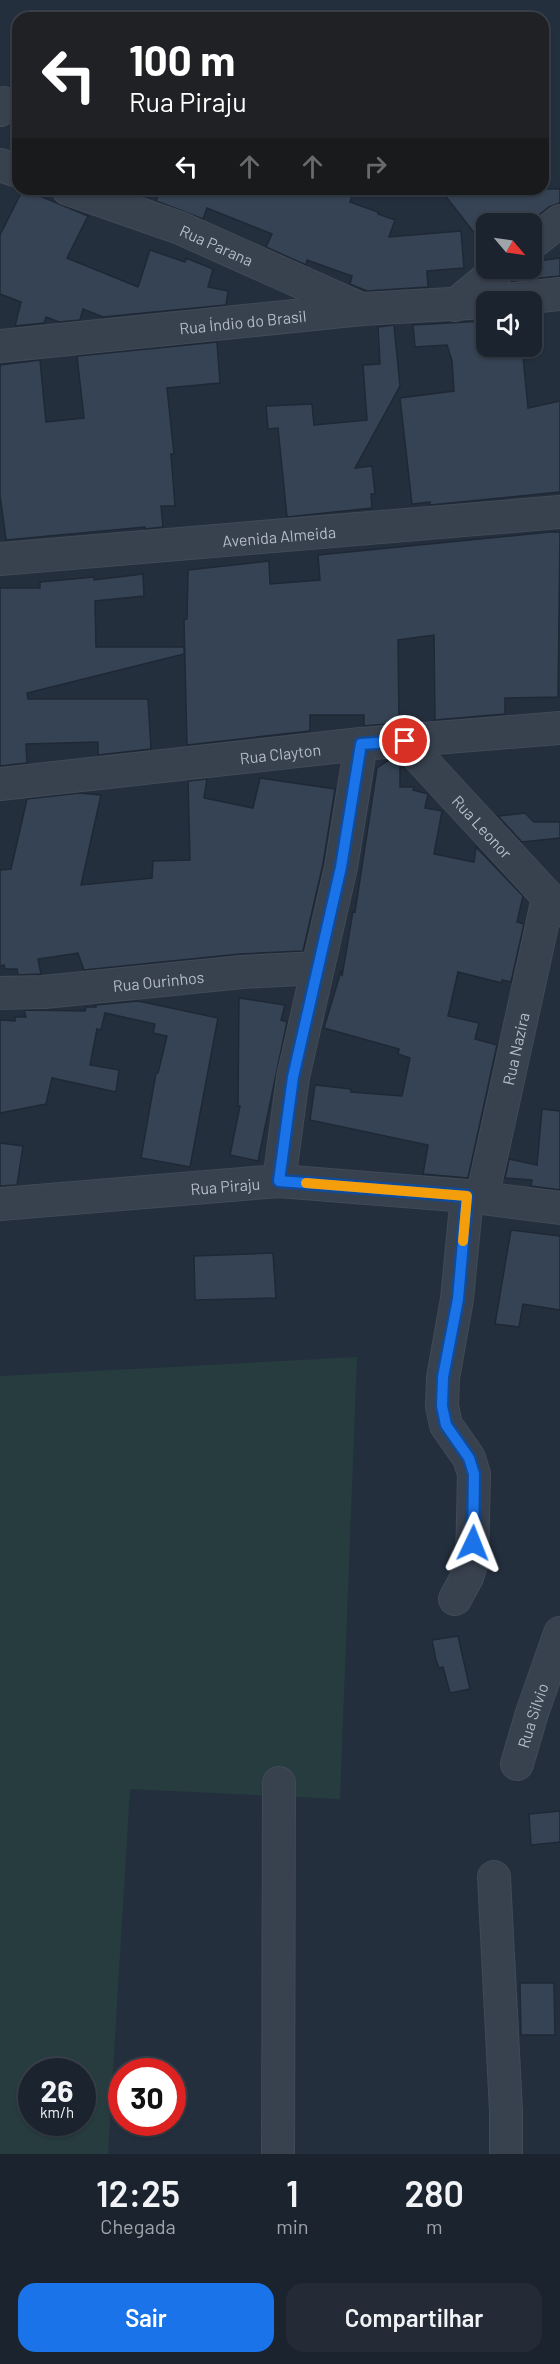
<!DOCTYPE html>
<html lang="pt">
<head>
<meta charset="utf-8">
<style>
  :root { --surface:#1b232e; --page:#242b36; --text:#f1f3f6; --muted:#a0a4aa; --line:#39404a; --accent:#1a73e8 }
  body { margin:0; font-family:Barlow,sans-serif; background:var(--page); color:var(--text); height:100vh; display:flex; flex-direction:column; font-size:22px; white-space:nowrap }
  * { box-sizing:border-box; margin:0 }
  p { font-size:20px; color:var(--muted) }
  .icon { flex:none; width:33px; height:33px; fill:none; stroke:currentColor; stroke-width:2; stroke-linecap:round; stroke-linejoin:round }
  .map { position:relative; height:2154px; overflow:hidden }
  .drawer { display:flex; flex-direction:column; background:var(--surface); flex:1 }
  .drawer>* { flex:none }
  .top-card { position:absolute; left:12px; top:12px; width:537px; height:183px; border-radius:18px; box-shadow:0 2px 4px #0004,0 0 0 2px var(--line); background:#202124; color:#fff; overflow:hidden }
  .needle { width:39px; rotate:119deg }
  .fabs { position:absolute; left:476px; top:213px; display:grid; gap:12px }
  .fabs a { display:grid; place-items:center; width:66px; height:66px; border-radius:12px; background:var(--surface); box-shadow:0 2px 4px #0004,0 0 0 2px var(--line); font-size:30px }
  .speed { position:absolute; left:18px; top:2058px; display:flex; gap:12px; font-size:30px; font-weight:700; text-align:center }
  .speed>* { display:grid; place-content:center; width:78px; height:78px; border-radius:50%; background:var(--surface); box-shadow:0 2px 4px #0004,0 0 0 2px var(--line); line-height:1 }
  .speed small { font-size:15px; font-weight:400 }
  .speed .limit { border:9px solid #d22; background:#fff; color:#111 }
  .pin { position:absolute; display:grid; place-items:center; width:51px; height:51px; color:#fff; margin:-26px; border:3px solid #fff; border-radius:50%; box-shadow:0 2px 6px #0007 }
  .me { position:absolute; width:66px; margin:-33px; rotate:2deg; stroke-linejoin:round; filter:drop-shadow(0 0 4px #0008) }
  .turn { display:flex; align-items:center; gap:21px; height:126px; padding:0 18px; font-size:27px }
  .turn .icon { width:78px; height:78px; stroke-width:2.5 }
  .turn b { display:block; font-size:42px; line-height:51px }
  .lanes { display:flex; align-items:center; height:57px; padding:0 18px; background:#0003; justify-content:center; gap:30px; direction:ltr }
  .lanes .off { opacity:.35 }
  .eta { display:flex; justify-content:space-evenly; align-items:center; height:102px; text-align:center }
  .eta b { font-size:36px; font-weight:600; line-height:42px }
  .button { display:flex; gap:12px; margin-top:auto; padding:12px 18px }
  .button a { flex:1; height:69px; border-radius:18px; background:var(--accent); color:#fff; font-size:24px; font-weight:600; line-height:69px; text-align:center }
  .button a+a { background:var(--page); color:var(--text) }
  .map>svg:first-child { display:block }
  .green { fill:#263c3f; fill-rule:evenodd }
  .building { fill:#364354; stroke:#1f2835; stroke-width:1.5 }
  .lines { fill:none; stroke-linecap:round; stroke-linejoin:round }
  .minor-casing { stroke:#414a57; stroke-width:34 }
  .minor { stroke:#38414e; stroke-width:32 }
  .route-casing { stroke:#114b97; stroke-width:15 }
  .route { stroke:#1a73e8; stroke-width:10 }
  .slow { stroke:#f59e0b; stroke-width:10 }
  .labels { text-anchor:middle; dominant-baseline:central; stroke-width:6; stroke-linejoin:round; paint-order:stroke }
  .street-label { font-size:16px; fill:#b4bcc9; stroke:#1d2633 }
</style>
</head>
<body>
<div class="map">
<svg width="560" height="2154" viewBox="0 0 560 2154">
  <rect width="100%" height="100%" fill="#242f3e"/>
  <path class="green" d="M 357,1357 L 340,1799 L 130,1789 L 108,2154 L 0,2154 L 0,1376 ZM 32,2072 L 82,2072 L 82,2122 L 32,2122 Z"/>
  <path class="building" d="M 23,189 L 88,216 L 67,258 L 138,287 L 150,250 L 185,262 L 186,258 L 213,269 L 208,287 L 228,291 L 226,305 L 103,317 L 83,309 L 80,320 L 59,322 L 46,317 L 44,323 L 15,326 L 21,302 L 0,294 L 0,235 Z
    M 160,189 L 355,189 L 350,202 L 378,212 L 378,214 L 395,220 L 389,237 L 461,231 L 464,268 L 427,271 L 428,287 L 367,291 L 350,284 L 352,276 L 307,260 L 306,265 L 266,247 L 272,234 L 207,208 L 203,219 L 156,201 Z
    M 440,189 L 560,189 L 560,203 L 549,207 L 528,224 L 486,224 L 486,248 Z
    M 560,258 L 560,276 L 512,281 L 518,268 L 531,268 L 531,262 Z
    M 484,321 L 486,346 L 522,346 L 528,408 L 560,401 L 560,492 L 430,505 L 430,502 L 412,504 L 400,398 L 454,391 L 452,361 L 447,345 L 415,347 L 413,325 Z
    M 394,325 L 400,386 L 355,468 L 372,466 L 375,494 L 371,494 L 372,508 L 287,517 L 278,428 L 268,429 L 266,406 L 312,404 L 314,425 L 367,420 L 363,365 L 380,364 L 378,327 Z
    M 217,342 L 220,383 L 167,388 L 174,454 L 171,454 L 175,506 L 161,506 L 163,527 L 145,529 L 145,527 L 6,540 L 0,495 L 0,365 L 40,360 L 46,422 L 84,418 L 77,356 Z
    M 550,532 L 560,532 L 558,697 L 505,698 L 505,714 L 435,720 L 434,635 L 398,640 L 399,723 L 364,726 L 364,715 L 310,715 L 310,731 L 187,745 L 184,620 L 187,619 L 188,570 L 269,561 L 270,584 L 320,580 L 318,555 Z
    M 143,574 L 144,596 L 95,601 L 96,647 L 184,647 L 184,654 L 27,693 L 28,699 L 148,699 L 151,749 L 98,755 L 98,742 L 26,744 L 27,763 L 0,766 L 0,588 L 40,588 L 40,582 L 94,577 L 94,580 Z
    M 396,759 L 400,763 L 400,787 L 414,787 L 413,790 L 428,794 L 425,808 L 442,811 L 434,854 L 474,862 L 476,847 L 523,896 L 517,922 L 524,924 L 511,982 L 502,980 L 502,983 L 458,972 L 448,1016 L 479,1023 L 475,1039 L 497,1045 L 468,1178 L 423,1174 L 428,1145 L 310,1120 L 315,1085 L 351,1089 L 351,1092 L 402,1096 L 410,1058 L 398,1054 L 399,1049 L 324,1028 L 341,971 L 342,976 L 353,911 L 355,912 L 377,768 L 389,760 Z
    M 260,778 L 335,789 L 323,864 L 303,951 L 240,954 L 84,970 L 78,953 L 38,959 L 41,974 L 18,975 L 17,969 L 5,969 L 4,965 L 0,966 L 0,870 L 11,869 L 27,799 L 79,793 L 101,795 L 81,885 L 152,878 L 153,861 L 190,860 L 188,781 L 207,779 L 204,798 L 253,808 Z
    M 525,813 L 534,822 L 560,822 L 560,838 L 522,842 L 498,816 Z
    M 239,998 L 285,1005 L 281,1020 L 287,1022 L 258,1161 L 230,1155 L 240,1106 L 238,1106 Z
    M 138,1001 L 218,1018 L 190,1167 L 141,1158 L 156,1073 L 158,1073 L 167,1036 L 153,1033 L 155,1024 L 105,1013 L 101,1030 L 97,1029 L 90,1065 L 119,1070 L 116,1092 L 52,1078 L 46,1104 L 0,1113 L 0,1020 L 15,1021 L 15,1017 L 26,1017 L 24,1010 L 85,1011 L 86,1007 L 96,1007 L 95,1005 Z
    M 542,1109 L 560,1111 L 560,1190 L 531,1186 L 532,1180 L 505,1178 L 509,1159 L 537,1165 Z
    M 0,1143 L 23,1146 L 17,1185 L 0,1186 Z
    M 511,1230 L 560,1236 L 560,1310 L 523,1304 L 519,1327 L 495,1324 Z
    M 273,1253 L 276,1298 L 195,1300 L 194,1256 Z
    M 458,1636 L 470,1689 L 450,1693 L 443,1667 L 439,1668 L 436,1660 L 432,1640 Z
    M 560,1811 L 560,1842 L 531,1845 L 529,1814 Z
    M 520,1983 L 554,1983 L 555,2035 L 521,2035 Z"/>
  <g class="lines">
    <g class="minor-casing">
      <g id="minor">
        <path d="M 0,110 L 4,103"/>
        <path d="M 0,165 L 18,171"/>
        <path id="s1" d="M 68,189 L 180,228 L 361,309"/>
        <path d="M 531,244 L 560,221"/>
        <path d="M 486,302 L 560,294"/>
        <path d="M 455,305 L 500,268"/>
        <path id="s2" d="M 0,346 L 362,309 L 486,302"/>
        <path id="s3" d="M 0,559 L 560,512"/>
        <path id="s4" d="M 404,741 L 560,910"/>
        <path id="s5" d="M 0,784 L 361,744 L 560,728"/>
        <path id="s6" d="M 0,993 L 44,992 L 242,972 L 317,968"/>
        <path d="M 279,1181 L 293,1077 L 341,867 L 361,744"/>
        <path id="s7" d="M 482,1198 L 548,898"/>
        <path id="s8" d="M 0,1204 L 279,1181 L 467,1196 L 560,1208"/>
        <path d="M 455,1599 L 467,1577 L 472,1562 L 474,1474 L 469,1458 L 446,1425 L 442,1406 L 443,1378 L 457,1299 L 467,1196"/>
        <path id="s9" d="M 517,1764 L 532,1713 L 560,1633"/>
        <path d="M 494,1877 L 506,2111 L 506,2154"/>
        <path d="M 278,2154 L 279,1783"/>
      </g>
    </g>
    <use href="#minor" class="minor"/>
  </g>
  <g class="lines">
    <g class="route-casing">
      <path id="route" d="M 405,741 L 361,744 L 341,867 L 293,1077 L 279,1181 L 467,1196 L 458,1299 L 443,1377 L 442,1406 L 446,1425 L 469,1458 L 474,1474 L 473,1543"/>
    </g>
    <use href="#route" class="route"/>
    <path class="slow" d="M 306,1183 L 467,1196 L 463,1241"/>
  </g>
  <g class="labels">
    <g class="street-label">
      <text stroke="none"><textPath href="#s1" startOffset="159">Rua Parana</textPath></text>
      <text stroke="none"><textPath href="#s2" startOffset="244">Rua Índio do Brasil</textPath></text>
      <text stroke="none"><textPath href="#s3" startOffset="280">Avenida Almeida</textPath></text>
      <text stroke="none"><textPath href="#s5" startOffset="282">Rua Clayton</textPath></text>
      <text stroke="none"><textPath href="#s4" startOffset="116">Rua Leonor</textPath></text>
      <text stroke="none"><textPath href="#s6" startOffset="159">Rua Ourinhos</textPath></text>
      <text stroke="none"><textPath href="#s7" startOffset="153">Rua Nazira</textPath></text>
      <text stroke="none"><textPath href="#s8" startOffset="226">Rua Piraju</textPath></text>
      <text stroke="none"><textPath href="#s9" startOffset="51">Rua Silvio</textPath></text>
    </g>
  </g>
</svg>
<div class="fabs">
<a><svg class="needle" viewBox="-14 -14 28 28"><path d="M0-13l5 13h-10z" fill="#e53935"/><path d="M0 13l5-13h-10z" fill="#a0a4aa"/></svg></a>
<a><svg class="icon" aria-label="sound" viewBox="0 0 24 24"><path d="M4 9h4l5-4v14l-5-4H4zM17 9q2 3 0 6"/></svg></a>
</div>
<div class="speed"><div>26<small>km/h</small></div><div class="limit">30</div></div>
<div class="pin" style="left:405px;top:741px;background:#d93025"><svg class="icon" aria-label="arrive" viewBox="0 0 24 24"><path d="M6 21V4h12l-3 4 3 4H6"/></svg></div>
<svg class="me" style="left:473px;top:1543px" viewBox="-20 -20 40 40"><path d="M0-17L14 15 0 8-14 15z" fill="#1a73e8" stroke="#fff" stroke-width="4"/></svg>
<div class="top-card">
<div class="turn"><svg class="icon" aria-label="left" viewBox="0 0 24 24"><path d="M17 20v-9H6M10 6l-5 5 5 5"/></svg><div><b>100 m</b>Rua Piraju</div></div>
<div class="lanes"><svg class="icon" aria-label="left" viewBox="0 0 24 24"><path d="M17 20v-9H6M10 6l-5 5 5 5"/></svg><svg class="icon off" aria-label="ahead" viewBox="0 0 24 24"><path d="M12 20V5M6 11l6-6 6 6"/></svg><svg class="icon off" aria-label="ahead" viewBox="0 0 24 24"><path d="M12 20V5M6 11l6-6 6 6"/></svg><svg class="icon off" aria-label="right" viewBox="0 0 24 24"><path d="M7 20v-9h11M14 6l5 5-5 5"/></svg></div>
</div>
</div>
<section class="drawer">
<div class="eta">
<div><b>12:25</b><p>Chegada</p></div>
<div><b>1</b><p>min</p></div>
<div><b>280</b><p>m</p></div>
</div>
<div class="button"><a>Sair</a><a>Compartilhar</a></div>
</section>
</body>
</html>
